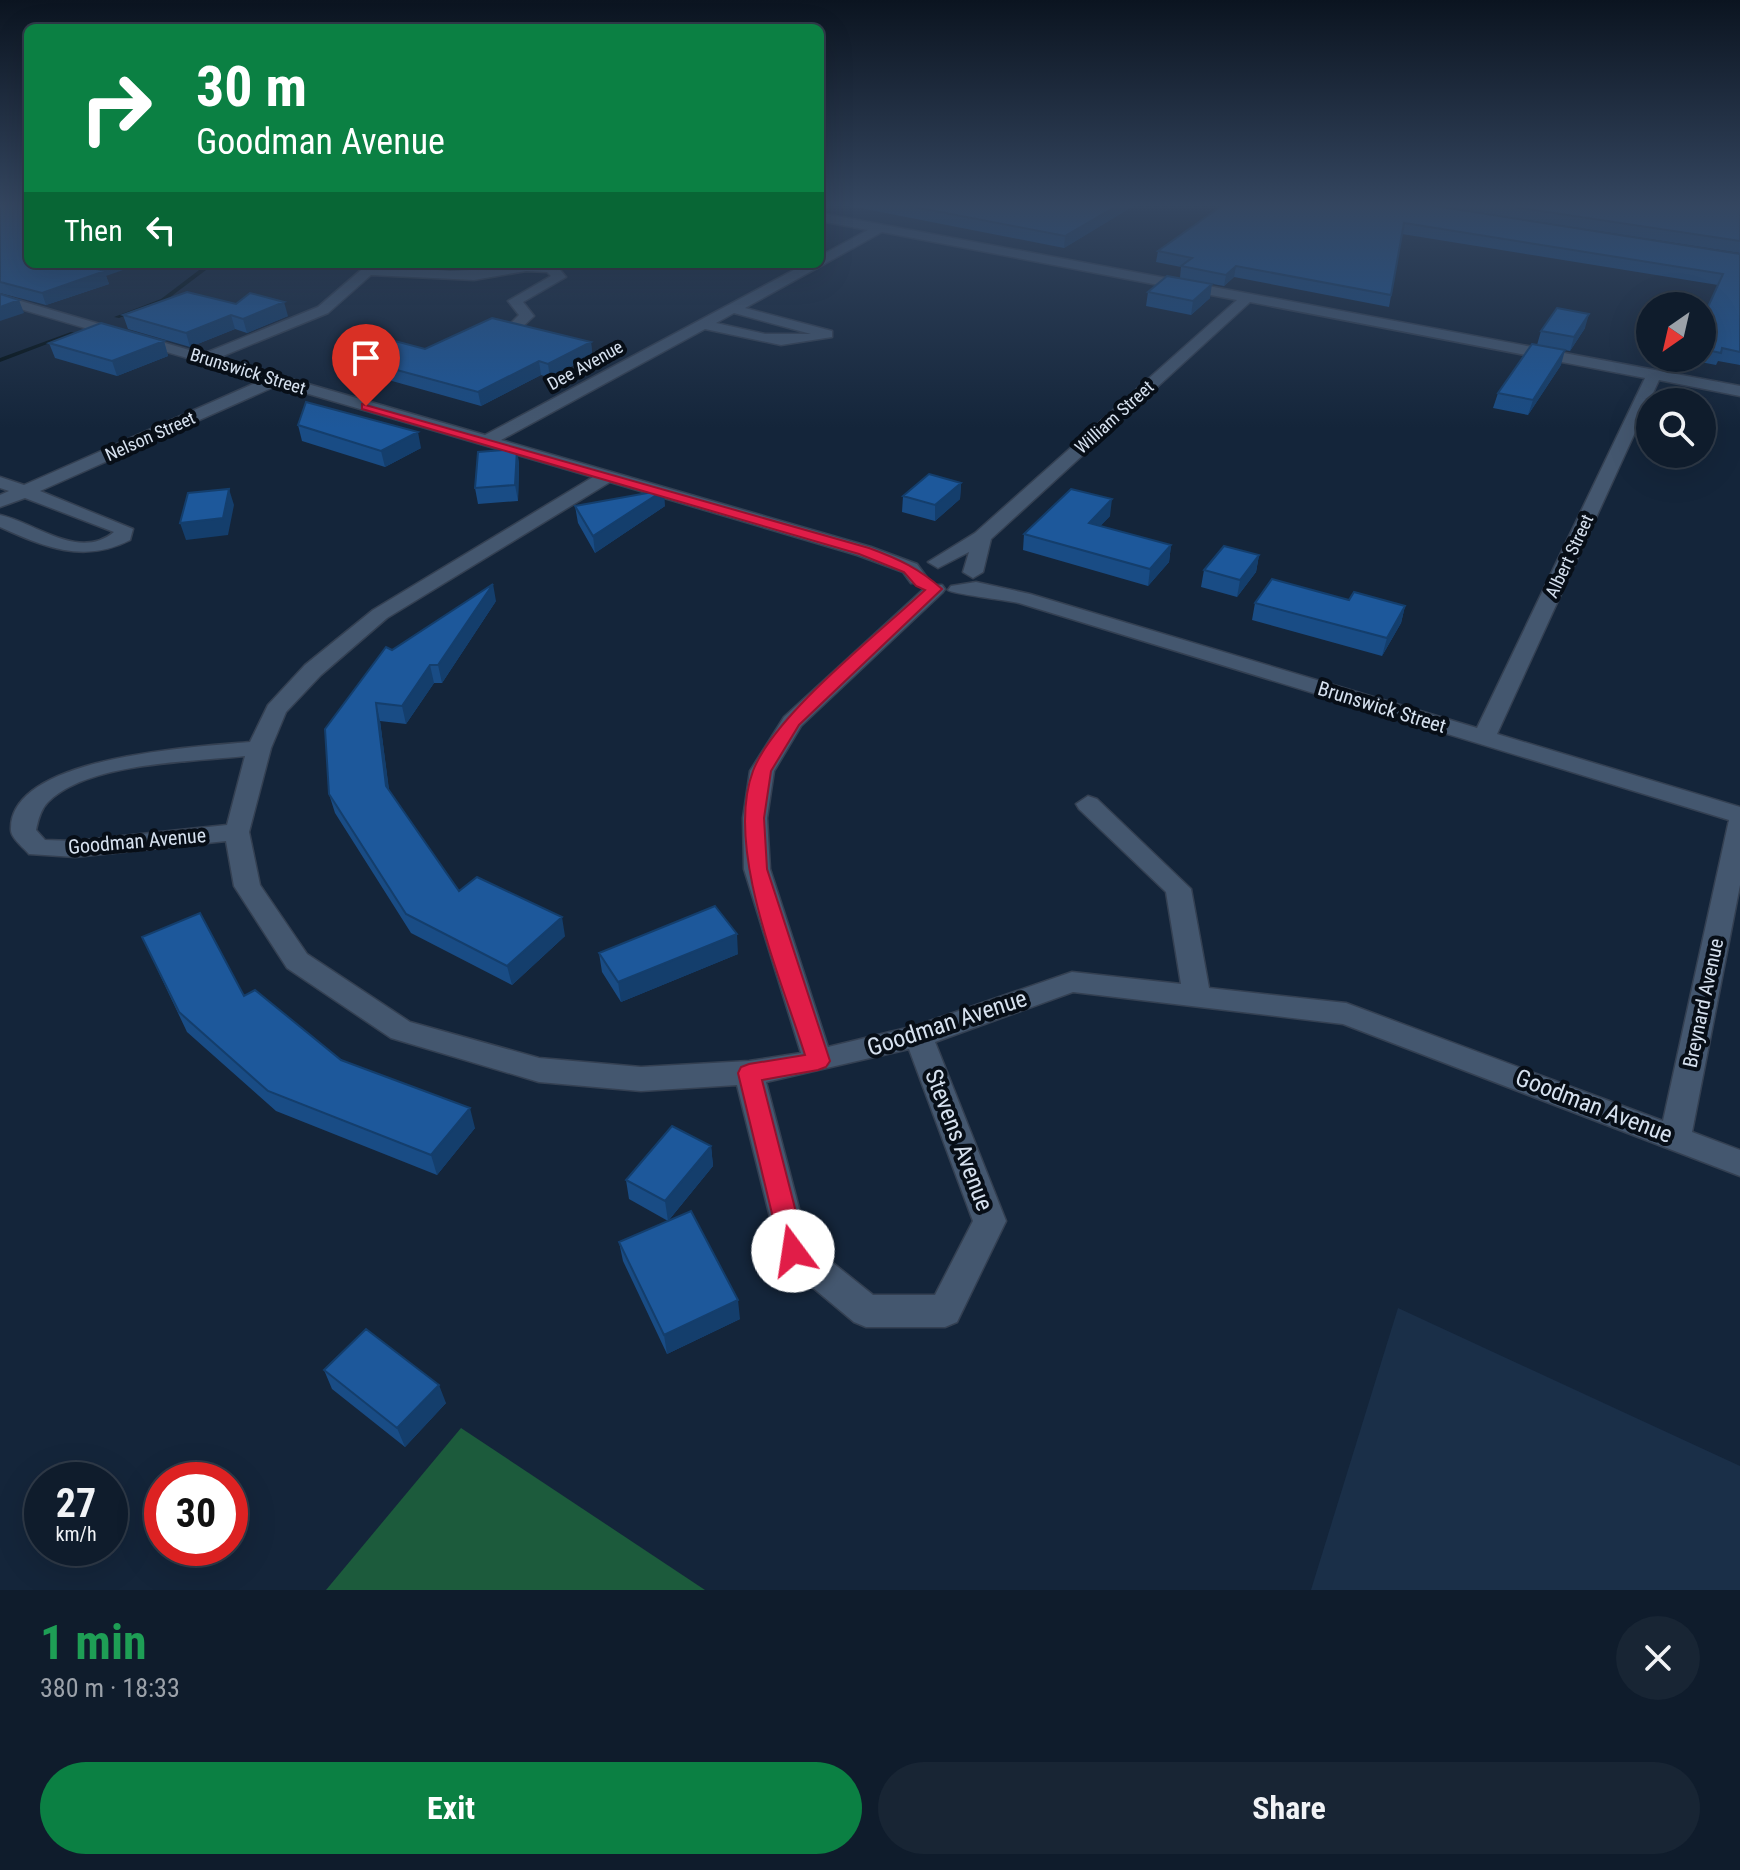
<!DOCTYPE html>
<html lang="en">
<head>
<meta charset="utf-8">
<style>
  :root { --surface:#0f1c2c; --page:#182534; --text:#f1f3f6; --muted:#9ba1a9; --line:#2f3a48; --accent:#0b8043 }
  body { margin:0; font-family:"Roboto Condensed",sans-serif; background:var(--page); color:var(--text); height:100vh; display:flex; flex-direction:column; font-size:30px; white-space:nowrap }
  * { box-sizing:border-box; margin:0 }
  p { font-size:26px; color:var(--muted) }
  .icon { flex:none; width:44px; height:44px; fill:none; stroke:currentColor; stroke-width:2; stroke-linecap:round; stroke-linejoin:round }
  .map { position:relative; height:1590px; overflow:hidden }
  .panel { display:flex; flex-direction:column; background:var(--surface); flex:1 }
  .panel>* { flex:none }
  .hud { position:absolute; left:24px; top:24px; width:800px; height:244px; border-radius:12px; box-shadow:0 8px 32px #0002,0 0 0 2px var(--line); background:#0b8043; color:#fff; overflow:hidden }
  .needle { width:52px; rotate:214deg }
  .tools { position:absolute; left:1636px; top:292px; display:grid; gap:16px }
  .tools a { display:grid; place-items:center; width:80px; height:80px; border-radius:50%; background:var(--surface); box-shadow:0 8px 32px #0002,0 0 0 2px var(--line); font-size:40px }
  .speed { position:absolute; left:24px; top:1462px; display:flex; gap:16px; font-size:40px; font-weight:700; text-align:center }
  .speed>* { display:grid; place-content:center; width:104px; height:104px; border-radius:50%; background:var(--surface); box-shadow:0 8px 32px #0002,0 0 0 2px var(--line); line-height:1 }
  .speed small { font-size:20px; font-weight:400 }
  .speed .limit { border:12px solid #d22; background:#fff; color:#111 }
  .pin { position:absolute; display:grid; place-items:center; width:68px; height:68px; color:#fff; margin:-82px -34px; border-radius:50% 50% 50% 0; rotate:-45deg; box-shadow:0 0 8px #0007 }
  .pin .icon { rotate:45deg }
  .me { position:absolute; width:88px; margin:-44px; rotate:346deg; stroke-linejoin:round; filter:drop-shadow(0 0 6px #0008) }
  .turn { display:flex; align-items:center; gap:28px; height:168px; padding:0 40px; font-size:36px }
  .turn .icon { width:104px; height:104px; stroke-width:2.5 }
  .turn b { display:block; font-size:56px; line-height:68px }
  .then { display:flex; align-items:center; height:76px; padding:0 40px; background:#0003; gap:16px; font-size:30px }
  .round { display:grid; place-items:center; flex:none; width:84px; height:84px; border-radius:42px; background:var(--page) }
  .overview { display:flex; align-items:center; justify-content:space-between; height:136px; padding:0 40px }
  h1 { font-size:48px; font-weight:700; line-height:60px; color:#1e9e55 }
  .action { display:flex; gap:16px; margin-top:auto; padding:16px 40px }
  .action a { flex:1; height:92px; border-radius:48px; background:var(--accent); color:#fff; font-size:32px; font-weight:700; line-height:92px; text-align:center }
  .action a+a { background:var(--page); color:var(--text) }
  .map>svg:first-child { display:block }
  .built { fill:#1a2f48 }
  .green { fill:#1c5b3c }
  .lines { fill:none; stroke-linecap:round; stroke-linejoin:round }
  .stream { fill:#010e11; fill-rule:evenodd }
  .minor-casing { stroke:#344052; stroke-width:3 }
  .minor { fill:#44576f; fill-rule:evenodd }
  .wall { fill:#194c85 }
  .shaded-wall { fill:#143e6c }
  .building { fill:#1d589b; stroke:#143e6c; stroke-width:2 }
  .route { fill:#e11d48; stroke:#92132f; stroke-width:2 }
  .labels { text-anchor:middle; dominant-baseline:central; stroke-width:8; stroke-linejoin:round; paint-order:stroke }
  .far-street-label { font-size:18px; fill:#d6e1ef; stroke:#070e17 }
  .street-label { font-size:20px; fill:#d6e1ef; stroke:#070e17 }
  .near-street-label { font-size:24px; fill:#d6e1ef; stroke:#070e17 }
</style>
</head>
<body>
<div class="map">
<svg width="1740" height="1590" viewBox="0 0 1740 1590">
  <rect width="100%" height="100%" fill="#14253a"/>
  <path class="built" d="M 1398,1308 L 1740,1466 L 1740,1590 L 1311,1590 Z"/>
  <path class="green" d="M 461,1428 L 705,1590 L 326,1590 Z"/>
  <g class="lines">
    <path class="stream" d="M 207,264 L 214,264 L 165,301 L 119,318 L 114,317 L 161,299 Z
      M 71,332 L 76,333 L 0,362 L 0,358 Z"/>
    <g class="minor-casing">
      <path id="minor" d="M 820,213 L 1740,386 L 1740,396 L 1659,380 L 1497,734 L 1740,807 L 1740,885 L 1692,1132 L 1740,1150 L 1740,1176 L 1343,1024 L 1073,992 L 935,1042 L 1006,1221 L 957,1322 L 945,1327 L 866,1327 L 854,1322 L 781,1261 L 737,1085 L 641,1091 L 539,1082 L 391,1038 L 287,968 L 234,886 L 226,841 L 75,857 L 29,854 C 24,848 11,838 11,830 C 8,755 201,747 250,742 L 268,705 L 305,665 L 373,610 L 593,477 L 278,385 L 40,491 L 133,529 L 130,540 C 84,564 44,547 0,527 L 0,515 C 36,523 79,561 114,532 L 25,498 L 0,507 L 0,495 L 9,491 L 0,488 L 0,477 L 24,485 L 262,380 L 0,303 L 0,295 L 203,354 L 318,307 L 368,264 L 450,271 L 509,268 L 513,267 L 512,264 L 556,265 L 566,277 L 523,302 L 534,316 L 519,330 L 507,327 L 519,315 L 508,301 L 551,276 L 547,272 L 526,271 L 474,280 L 371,275 L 328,313 L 218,358 L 485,435 L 805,264 L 820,264 L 820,256 L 868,230 L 820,221 ZM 882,232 L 1237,300 L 975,533 L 928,562 L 938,568 L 969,552 L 963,572 L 973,578 L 983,572 L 991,539 L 1250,302 L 1645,378 L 1477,728 L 1030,594 L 976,582 L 951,586 L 948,590 C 952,594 1006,600 1019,603 L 1729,820 L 1663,1121 L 1346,1003 L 1209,988 L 1191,889 L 1097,799 L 1088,796 L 1076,804 L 1079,809 L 1166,892 L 1181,984 L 1072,972 L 915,1026 L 828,1047 L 770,869 L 767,818 L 774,771 L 801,726 L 942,593 L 945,589 L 942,585 L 928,585 L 784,717 L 750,771 L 743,818 L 744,869 L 801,1053 L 749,1061 L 641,1067 L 539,1058 L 410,1022 L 307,954 L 260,885 L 249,832 L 271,748 L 286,712 L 321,675 L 387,618 L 610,482 L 857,555 L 903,572 L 911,583 L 925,583 L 928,579 L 917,564 L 871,547 L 501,440 L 705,329 L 781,345 L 832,337 L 832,331 L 745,308 ZM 734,313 L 811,334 L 765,334 L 716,323 ZM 245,756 L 227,825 L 75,841 L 45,840 L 36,830 C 38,820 41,809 48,802 C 88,762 192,762 245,756 ZM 909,1049 L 973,1221 L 935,1295 L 873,1295 L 808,1243 L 766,1082 Z"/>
    </g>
    <use href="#minor" class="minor"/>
  </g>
  <path class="wall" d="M 0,205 L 106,276 L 109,284 L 46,305 L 0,293 Z
    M 845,205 L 1135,205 L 1064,248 Z
    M 1223,205 L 1740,254 L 1740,365 L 1718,361 L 1716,365 L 1685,359 L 1686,358 L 1702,358 L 1702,320 L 1718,285 L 1402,234 L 1389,307 L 1234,277 L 1224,286 L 1180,278 L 1181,267 L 1156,262 L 1158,251 Z
    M 1430,205 L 1740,205 L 1740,253 Z
    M 1148,292 L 1210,298 L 1191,315 L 1146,306 Z
    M 236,304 L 288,316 L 247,333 L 235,329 L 190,347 L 128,329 L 123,315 Z
    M 1585,328 L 1570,351 L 1537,345 L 1541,331 Z
    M 164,341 L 168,356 L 117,376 L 55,358 L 49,343 Z
    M 591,342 L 592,355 L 550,378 L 541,375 L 481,406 L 360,372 L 356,359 L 425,349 Z
    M 1561,365 L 1528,415 L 1493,408 L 1498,393 Z
    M 298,425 L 421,448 L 385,467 L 302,441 Z
    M 517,449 L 519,465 L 518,501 L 478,504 L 475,488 Z
    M 961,483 L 960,499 L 935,521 L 902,512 L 903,496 Z
    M 575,506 L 665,506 L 595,553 L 578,523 Z
    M 1110,516 L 1100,526 L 1171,545 L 1169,562 L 1148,586 L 1023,550 L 1024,534 Z
    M 1259,555 L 1256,572 L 1237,597 L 1201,587 L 1204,570 Z
    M 1349,600 L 1405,606 L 1401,623 L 1382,656 L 1252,620 L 1255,603 Z
    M 496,601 L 442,683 L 434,683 L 406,724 L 380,721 L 389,791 L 459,891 L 565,936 L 512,985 L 411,933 L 335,813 L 329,794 L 392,650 Z
    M 599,953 L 738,954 L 621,1002 L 602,972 Z
    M 151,956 L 244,996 L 341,1060 L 475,1128 L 437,1175 L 276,1111 L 187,1032 Z
    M 711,1146 L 713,1166 L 669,1220 L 740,1319 L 667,1354 L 623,1261 L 619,1242 L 668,1221 L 629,1199 L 626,1180 Z
    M 324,1370 L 446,1403 L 405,1447 L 332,1389 Z"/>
  <path class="shaded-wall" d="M 1118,205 L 1135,205 L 1064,248 L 1065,236 Z
    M 102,264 L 140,264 L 106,276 L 109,284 L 46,305 L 42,293 L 92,268 Z
    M 1236,266 L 1234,277 L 1224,286 L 1226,275 Z
    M 1212,284 L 1210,298 L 1191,315 L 1193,301 Z
    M 19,300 L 24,313 L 0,321 L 0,307 Z
    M 284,302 L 288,316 L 247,333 L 243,319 Z
    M 1589,314 L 1585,328 L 1570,351 L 1574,337 Z
    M 231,315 L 235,329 L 190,347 L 186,333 Z
    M 164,341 L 168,356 L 117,376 L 112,361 Z
    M 591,342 L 592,355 L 550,378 L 548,364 Z
    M 1565,350 L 1561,365 L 1528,415 L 1533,400 Z
    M 539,361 L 541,375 L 481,406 L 478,392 Z
    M 418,432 L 421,448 L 385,467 L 381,451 Z
    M 517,449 L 519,465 L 518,501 L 515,485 Z
    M 961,483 L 960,499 L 935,521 L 935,505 Z
    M 229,489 L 234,505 L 228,535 L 186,540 L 180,523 Z
    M 664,490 L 665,506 L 595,553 L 593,536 Z
    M 1112,499 L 1110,516 L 1087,540 L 1089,523 Z
    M 1171,545 L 1169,562 L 1148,586 L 1150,569 Z
    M 1259,555 L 1256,572 L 1237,597 L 1240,580 Z
    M 493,584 L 496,601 L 442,683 L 438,665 Z
    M 1405,606 L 1401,623 L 1382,656 L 1387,638 Z
    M 430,665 L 434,683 L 406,724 L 402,706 Z
    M 376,703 L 380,721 L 391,804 L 386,786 Z
    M 562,917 L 565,936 L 512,985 L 507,966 Z
    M 737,934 L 738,954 L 621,1002 L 618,982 Z
    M 470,1108 L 475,1128 L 437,1175 L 431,1155 Z
    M 711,1146 L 713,1166 L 668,1221 L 665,1201 Z
    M 738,1300 L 740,1319 L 667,1354 L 664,1335 Z
    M 439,1385 L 446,1403 L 405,1447 L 397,1428 Z"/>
  <path class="building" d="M 0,205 L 28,205 L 28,264 L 102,264 L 92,268 L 105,271 L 42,293 L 0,282 Z
    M 904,205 L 1118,205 L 1065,236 Z
    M 1223,205 L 1429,205 L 1740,254 L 1740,352 L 1722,348 L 1721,353 L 1702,349 L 1702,320 L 1723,274 L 1404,223 L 1391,295 L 1236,266 L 1226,275 L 1181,266 L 1192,258 L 1158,251 Z
    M 1500,205 L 1740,205 L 1740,241 Z
    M 1167,276 L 1212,284 L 1193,301 L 1148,292 Z
    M 187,292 L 236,304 L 250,293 L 284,302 L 243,319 L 231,315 L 186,333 L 123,315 Z
    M 0,294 L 19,300 L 0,307 Z
    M 1557,308 L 1589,314 L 1574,337 L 1541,331 Z
    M 492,318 L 591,342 L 548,364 L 539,361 L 478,392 L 356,359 L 395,341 L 425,349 Z
    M 101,323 L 164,341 L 112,361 L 49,343 Z
    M 1532,344 L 1565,350 L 1533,400 L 1498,393 Z
    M 306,402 L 418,432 L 381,451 L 298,425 Z
    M 517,449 L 515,485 L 475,488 L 478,452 Z
    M 929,474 L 961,483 L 935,505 L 903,496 Z
    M 229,489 L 223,518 L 180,523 L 188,493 Z
    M 1071,489 L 1112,499 L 1089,523 L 1171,545 L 1150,569 L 1024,534 Z
    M 664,490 L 593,536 L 575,506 Z
    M 1224,546 L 1259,555 L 1240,580 L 1204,570 Z
    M 1272,579 L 1349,600 L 1354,592 L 1405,606 L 1387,638 L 1255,603 Z
    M 493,584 L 438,665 L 430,665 L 402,706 L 376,703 L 386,786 L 459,891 L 477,877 L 562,917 L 507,966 L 406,914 L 329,794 L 325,729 L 386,647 L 392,650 Z
    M 715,906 L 737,934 L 618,982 L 599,953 Z
    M 200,913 L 244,996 L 255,990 L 341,1060 L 470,1108 L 431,1155 L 268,1091 L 179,1012 L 142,937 Z
    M 672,1126 L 711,1146 L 665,1201 L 626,1180 Z
    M 691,1211 L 738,1300 L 664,1335 L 619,1242 Z
    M 366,1329 L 439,1385 L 397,1428 L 324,1370 Z"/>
  <linearGradient id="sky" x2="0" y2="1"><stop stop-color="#0b1420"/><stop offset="0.48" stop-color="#344660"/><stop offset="1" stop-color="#344660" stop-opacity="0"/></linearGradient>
  <rect width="1740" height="428" fill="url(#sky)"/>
  <path class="route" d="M 362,404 L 869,548 C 899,559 920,569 942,589 L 799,725 L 771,771 L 764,818 L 767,869 L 830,1061 L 826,1067 L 818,1070 L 762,1080 L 806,1251 L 802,1259 L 793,1262 L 784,1259 L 781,1251 L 738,1073 L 741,1067 L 749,1064 L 805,1055 C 781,978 724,848 753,771 C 774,715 879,633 925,590 L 916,586 L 904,572 L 859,554 L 362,409 Z"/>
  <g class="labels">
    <g class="far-street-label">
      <text transform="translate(585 365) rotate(-29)">Dee Avenue</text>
      <text transform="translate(248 371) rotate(17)">Brunswick Street</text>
      <text transform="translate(1114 417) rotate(-42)">William Street</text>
      <text transform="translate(150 436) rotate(-24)">Nelson Street</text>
      <text transform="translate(1569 556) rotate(-65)">Albert Street</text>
    </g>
    <g class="street-label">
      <text transform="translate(1382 707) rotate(17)">Brunswick Street</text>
      <text transform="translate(137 841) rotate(-5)">Goodman Avenue</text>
      <text transform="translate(1703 1003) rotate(-78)">Breynard Avenue</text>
    </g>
    <g class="near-street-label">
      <text transform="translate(947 1023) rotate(-18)">Goodman Avenue</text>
      <text transform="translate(1594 1106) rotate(21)">Goodman Avenue</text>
      <text transform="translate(959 1140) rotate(69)">Stevens Avenue</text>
    </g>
  </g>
</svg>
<div class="tools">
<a><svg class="needle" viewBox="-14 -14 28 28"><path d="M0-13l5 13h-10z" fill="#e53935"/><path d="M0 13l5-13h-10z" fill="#9ba1a9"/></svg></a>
<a><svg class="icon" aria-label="search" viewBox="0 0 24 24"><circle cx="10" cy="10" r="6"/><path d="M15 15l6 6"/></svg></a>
</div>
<div class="speed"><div>27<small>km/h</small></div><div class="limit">30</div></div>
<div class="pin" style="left:366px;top:406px;background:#d93025"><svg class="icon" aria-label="arrive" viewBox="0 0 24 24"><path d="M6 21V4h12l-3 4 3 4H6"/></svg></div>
<svg class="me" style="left:793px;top:1251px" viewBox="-20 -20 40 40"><circle r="19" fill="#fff"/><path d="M0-13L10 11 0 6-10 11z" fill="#e11d48"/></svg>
<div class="hud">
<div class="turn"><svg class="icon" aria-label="right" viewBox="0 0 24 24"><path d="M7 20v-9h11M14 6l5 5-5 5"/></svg><div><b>30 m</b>Goodman Avenue</div></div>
<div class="then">Then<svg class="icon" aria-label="left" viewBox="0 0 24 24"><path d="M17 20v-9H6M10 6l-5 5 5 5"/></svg></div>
</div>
</div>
<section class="panel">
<div class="overview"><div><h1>1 min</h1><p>380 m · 18:33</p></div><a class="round"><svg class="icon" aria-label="close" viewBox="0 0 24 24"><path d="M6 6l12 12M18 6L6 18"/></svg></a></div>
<div class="action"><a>Exit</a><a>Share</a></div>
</section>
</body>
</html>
